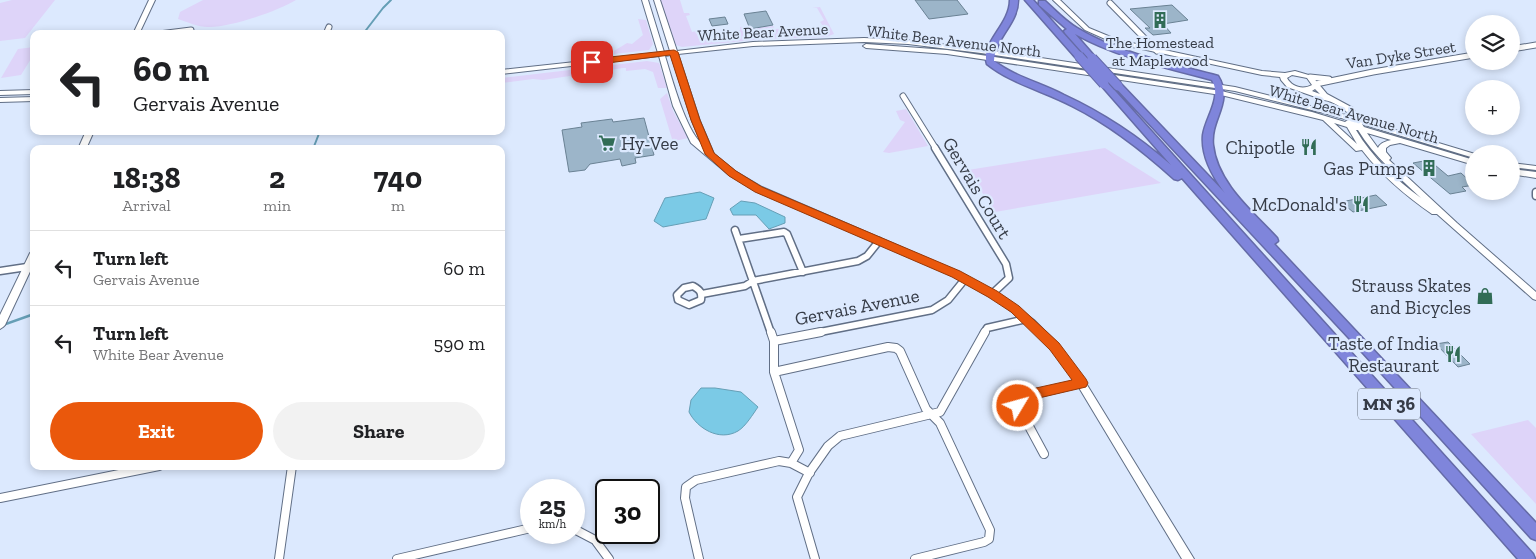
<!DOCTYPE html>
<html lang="en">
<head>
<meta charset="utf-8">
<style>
  :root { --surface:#fff; --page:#f2f2f2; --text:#202124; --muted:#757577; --line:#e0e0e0; --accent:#ea580c }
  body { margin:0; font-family:"Zilla Slab",serif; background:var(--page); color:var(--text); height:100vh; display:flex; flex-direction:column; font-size:19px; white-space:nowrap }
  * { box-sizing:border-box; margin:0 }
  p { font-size:16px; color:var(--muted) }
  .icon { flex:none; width:28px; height:28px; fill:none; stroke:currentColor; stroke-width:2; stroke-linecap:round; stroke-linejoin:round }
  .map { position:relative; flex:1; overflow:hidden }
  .panel { position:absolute; left:30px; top:145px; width:475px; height:325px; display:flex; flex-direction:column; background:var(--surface); border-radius:10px; box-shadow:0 2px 8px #0003 }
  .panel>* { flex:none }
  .guide { position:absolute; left:30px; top:30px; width:475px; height:105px; border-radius:10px; box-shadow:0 2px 8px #0003; background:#fff; color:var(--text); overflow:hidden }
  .controls { position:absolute; left:1465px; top:15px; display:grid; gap:10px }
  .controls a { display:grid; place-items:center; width:55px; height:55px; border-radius:50%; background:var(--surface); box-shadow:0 2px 8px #0003; font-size:25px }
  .speed { position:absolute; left:520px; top:479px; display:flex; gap:10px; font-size:25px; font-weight:700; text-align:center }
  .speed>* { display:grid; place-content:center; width:65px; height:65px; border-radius:50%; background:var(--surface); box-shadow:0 2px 8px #0003; line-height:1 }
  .speed small { font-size:12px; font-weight:400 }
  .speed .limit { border:2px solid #111; border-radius:8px; background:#fff; color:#111 }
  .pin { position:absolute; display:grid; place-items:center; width:42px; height:42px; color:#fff; margin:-21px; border-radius:10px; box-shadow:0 2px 8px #0006 }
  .me { position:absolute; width:55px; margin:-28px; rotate:53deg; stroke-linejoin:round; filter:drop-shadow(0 0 4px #0008) }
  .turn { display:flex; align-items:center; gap:18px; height:105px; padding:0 20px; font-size:22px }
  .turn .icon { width:65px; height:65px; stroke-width:2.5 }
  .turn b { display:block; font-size:35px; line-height:42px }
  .eta { display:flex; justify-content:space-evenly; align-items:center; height:85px; text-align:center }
  .eta b { font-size:30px; font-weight:800; line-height:35px }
  .action { display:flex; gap:10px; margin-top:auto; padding:10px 20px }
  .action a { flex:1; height:58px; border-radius:30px; background:var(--accent); color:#fff; font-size:20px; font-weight:800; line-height:58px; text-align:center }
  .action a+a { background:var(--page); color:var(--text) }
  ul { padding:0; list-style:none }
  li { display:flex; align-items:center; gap:15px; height:75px; padding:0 20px; border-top:1px solid var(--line) }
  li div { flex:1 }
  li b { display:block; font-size:19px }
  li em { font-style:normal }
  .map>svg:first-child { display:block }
  .green { fill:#ded4f9 }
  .water { fill:#7bcae6; stroke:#669fb6 }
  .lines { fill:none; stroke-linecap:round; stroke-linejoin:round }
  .stream-far1 { stroke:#669fb6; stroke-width:2 }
  .stream { stroke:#669fb6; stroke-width:2.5 }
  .building { fill:#9cb5c9; stroke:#6a8294 }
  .street-far2-casing { stroke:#616f86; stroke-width:7 }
  .street-far1-casing { stroke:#616f86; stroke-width:9 }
  .street-casing { stroke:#616f86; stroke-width:10 }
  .secondary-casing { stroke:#616f86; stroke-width:2 }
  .highway-casing { stroke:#656ba7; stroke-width:3 }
  .street-far2 { stroke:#fff; stroke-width:5 }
  .street-far1 { stroke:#fff; stroke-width:6 }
  .street { stroke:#fff; stroke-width:8 }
  .secondary { fill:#fff; fill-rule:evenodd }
  .highway { fill:#7f85db; fill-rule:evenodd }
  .highway-bridge-casing { stroke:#656ba7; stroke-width:11; stroke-linecap:butt }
  .highway-bridge { stroke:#7f85db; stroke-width:9 }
  .route { fill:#ea580c; stroke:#983908 }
  .labels { text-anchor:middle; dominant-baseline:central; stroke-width:4.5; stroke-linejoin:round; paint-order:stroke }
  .far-street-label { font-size:16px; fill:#363c47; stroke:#dce9fe }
  .far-poi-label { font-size:16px; fill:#363c47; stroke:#dce9fe }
  .shield { fill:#dce9fe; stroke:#68707e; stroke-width:1 }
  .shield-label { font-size:18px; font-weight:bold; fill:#363c47 }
  .poi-label { font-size:19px; fill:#363c47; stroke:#dce9fe; text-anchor:end }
  .street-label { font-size:19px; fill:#363c47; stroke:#dce9fe }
</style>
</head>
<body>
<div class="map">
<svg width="1536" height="559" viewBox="0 0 1536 559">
  <rect width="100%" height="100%" fill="#dce9fe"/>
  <path class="green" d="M 12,0 L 55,0 L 25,38 L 0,41 L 0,3 Z
    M 203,0 L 296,0 C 278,11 229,28 208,27 C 198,27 187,22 178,19 L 180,12 Z
    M 660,0 L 680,0 L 684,13 L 689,13 L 690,15 L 686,16 L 692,32 L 697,31 L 698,35 L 740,30 L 740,27 L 747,26 L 748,29 L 773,26 L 775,29 L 820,27 L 823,26 L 820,22 L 824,20 L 817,8 L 812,8 L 820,7 L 834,34 L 826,37 L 765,39 L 682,47 L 676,45 Z
    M 638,19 L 646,20 L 653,44 L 649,50 L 614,54 L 614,51 L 627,43 L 632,44 L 643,35 Z
    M 34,47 L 34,54 L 21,75 L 1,78 L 18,49 Z
    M 647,61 L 659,63 L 667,88 L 658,88 L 653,72 L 645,69 L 626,71 L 626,68 L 623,68 L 543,80 L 533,79 L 501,83 L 501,78 Z
    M 667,93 L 673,111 L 688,138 L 675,141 L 672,139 L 660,99 Z
    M 906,109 L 928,146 L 889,153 L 883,152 L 905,122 L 900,120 L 896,111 Z
    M 1105,148 L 1161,183 L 995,212 L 976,183 L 965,185 L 961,179 L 972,176 L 968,170 Z
    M 1528,420 L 1536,428 L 1536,504 L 1471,434 Z"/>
  <path class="water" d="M 700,192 L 714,198 L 706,219 L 663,227 L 654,221 L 665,198 Z
    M 741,201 L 755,203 L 785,217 L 785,223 L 769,229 L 756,215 L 733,215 L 730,209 Z
    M 701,388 L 715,388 L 741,392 L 758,407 C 753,414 746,426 738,431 C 719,442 697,428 689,412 L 691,400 Z"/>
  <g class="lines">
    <path class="stream-far1" d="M 363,34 L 383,8 L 391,0
      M 313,149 L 320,131"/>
    <path class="stream" d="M 0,326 L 34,314"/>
  </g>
  <path class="building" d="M 915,0 L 957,0 L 968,14 L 929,19 Z
    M 1172,5 L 1188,20 L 1163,24 L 1171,33 L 1153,35 L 1145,28 L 1150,28 L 1130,9 Z
    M 766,11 L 773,25 L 750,29 L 744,14 Z
    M 725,17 L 728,24 L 712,26 L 709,19 Z
    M 644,118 L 654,155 L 635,158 L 636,163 L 622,166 L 620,159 L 590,164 L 585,170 L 569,172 L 562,130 L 582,127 L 581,123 L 612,119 L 613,122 Z
    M 1429,160 L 1448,176 L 1461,173 L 1474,185 L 1462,187 L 1466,191 L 1450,194 L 1413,163 Z
    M 1376,195 L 1387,205 L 1353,212 L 1347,207 L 1342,208 L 1336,203 Z
    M 1448,342 L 1470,364 L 1458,367 L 1436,344 Z"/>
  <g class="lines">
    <g class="street-far2-casing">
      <path id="street-far2" d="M 1110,3 L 1157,51
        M 159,34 L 191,30
        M 326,34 L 329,27
        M 1511,49 L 1536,45
        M 1310,77 L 1329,79
        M 1316,84 L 1373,72 L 1474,55
        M 903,96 L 936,149"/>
    </g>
    <g class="street-far1-casing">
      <path id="street-far1" d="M 935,148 L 1006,264 L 1009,278 L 992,294
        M 1536,192 L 1536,196
        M 735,230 L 771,333
        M 739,239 L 784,232 L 787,234 L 803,272
        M 0,271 L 27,267
        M 693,286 C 700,290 702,292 701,300 L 689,305 L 678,300 L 677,295 L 684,288 Z
        M 702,294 L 745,286 L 753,281 L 858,261 L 867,256 L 879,241
        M 815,333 L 932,310 L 948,300 L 965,279
        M 984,333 L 987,328 L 1026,319"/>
    </g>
    <g class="street-casing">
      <path id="street" d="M 771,332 L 774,341 L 774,372 L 799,450 L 791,463
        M 774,341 L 821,332
        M 774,372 L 888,347 L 896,348 L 900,351 L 926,409 L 940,423 L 990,530 L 989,539 L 984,542 L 915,559
        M 1044,454 L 1018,406 L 1019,398 L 1081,383
        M 0,498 L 159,466
        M 574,529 L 595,540 L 609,559
        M 279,559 L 292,466
        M 397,559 L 531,528
        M 699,559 L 685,498 L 686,487 L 696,480 L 779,461 L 791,463 L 810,473
        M 815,559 L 797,497 L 809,473 L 828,446 L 840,436 L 940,412 L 985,332"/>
    </g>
    <g class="secondary-casing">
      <path id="secondary" d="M 149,0 L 155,0 L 139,34 L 133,34 Z
        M 642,0 L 648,0 L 664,52 L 670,51 L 654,0 L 660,0 L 677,51 L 753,42 L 864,38 L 908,40 L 981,49 L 1235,87 L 1350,116 C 1345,108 1332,101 1324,100 L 1287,87 L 1281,80 L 1280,77 L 1262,75 L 1114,43 L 1085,30 L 1053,0 L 1060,0 L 1089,28 L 1118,40 L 1262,71 L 1285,73 L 1295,71 L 1312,76 L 1327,94 L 1353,108 L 1359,119 L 1475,154 L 1474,158 L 1362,124 L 1364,127 L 1474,160 L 1474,165 L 1400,143 L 1390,145 L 1386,148 L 1386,152 L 1391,158 L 1389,160 L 1457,223 L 1536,292 L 1536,300 L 1533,299 L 1437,214 L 1432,214 C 1406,196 1382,176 1362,150 L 1356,151 L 1323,120 L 1221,95 L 947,54 L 866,48 L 863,46 L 866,44 L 947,50 L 1221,91 L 1312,112 L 1345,122 L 1348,120 L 1324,113 L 1235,91 L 981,53 L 908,44 L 864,42 L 753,46 L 678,54 L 700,121 L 714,154 L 735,171 L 762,187 L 959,272 L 1005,298 L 1034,320 L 1057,343 L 1084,380 L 1194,559 L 1182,559 L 1078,386 L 1051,349 L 1028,324 L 999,302 L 953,276 L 756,191 L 729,175 L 691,143 L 673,106 L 659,56 L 501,74 L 501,70 L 658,53 ZM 671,55 L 692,121 L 702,144 C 685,129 672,78 665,56 ZM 1292,75 L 1307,78 L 1312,85 C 1303,90 1292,87 1287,78 ZM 1315,89 L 1320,94 L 1312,91 ZM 1334,123 L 1347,127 L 1357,144 ZM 1356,130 L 1358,130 C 1374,157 1399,177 1421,198 C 1395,179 1372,157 1356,130 ZM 1367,133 L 1391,140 C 1386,141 1380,143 1378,148 Z
        M 34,90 L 34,94 L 0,95 L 0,91 Z
        M 34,97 L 34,101 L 0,102 L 0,98 Z
        M 86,131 L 94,131 L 86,149 L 78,149 Z
        M 1511,163 L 1536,166 L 1536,170 L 1511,167 Z
        M 1511,169 L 1536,172 L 1536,178 L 1511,174 Z
        M 34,250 L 34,263 L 5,325 L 3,327 L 0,329 L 0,315 L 30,253 Z"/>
    </g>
    <g class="highway-casing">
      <path id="highway" d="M 1010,0 L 1018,0 C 1018,24 995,37 994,61 C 1015,77 1041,83 1064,95 C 1103,113 1139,137 1171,165 L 1100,84 L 1104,81 L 1107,82 L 1533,554 L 1535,559 L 1518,559 L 1182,178 L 1178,180 L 1174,179 C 1143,151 1110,125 1072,106 C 1044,91 1012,84 987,64 C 980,43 1010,25 1010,0 Z
        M 1025,0 L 1033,0 L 1082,54 L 1082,58 L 1076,58 Z
        M 1039,1 L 1045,1 C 1055,10 1065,21 1077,28 C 1120,54 1170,63 1218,76 C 1234,102 1210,119 1213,145 C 1217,183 1253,212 1277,238 L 1278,241 L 1274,244 L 1536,523 L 1536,540 L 1531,538 L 1363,353 L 1114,86 L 1118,83 L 1121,84 L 1225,193 C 1213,177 1201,156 1203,135 C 1206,116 1222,99 1212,80 C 1165,67 1118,58 1075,34 L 1096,58 L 1095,60 L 1089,60 L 1065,33 L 1064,31 L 1067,29 L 1039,5 Z"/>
    </g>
    <use href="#street-far2" class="street-far2"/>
    <use href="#street-far1" class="street-far1"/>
    <use href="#street" class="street"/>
    <use href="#secondary" class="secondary"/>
    <use href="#highway" class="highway"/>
    <g class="highway-bridge-casing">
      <path id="highway-bridge" d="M 1079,56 L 1104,84
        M 1092,58 L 1118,86"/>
    </g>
    <use href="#highway-bridge" class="highway-bridge"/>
  </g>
  <path class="route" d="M 674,50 L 678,52 L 700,120 L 714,153 L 736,171 L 762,187 L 960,271 L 997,291 L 1019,306 L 1059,343 L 1086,379 L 1088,383 L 1086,387 L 1026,401 L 1023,410 L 1018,411 L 1014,410 L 1013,398 L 1018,392 L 1072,380 L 1050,350 L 1011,312 L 988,297 L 952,277 L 755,192 L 729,176 L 705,154 L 691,120 L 670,55 L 592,65 L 587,62 L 592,59 Z"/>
  <defs>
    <g id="building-bare" transform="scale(1.35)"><path d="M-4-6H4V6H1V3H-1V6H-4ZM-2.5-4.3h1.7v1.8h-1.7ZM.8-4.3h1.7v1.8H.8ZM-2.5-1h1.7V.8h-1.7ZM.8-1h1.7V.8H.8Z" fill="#316c56" stroke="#dce9fe" stroke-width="2.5" paint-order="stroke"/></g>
    <g id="supermarket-bare" transform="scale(1.35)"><path d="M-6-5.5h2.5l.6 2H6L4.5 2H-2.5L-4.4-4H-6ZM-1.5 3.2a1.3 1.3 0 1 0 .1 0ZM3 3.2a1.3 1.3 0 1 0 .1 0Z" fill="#316c56" stroke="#dce9fe" stroke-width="2.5" paint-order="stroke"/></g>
    <g id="restaurant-bare" transform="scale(1.35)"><path d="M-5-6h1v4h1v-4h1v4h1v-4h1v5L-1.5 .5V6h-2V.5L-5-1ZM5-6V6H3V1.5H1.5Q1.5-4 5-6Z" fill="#316c56" stroke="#dce9fe" stroke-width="2.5" paint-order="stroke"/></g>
    <g id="shop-bare" transform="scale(1.35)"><path d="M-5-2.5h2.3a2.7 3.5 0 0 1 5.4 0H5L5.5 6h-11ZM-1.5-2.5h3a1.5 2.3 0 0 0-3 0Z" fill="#316c56" stroke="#dce9fe" stroke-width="2.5" paint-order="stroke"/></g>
  </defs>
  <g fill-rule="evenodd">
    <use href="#building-bare" x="1160" y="20"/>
    <use href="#supermarket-bare" x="607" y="143"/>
    <use href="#restaurant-bare" x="1309" y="147"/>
    <use href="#building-bare" x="1429" y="168"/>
    <use href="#restaurant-bare" x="1361" y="204"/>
    <use href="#shop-bare" x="1485" y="296"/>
    <use href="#restaurant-bare" x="1453" y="354"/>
  </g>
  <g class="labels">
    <g class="far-street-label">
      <text transform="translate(763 32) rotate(-3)">White Bear Avenue</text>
      <text transform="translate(954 41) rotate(7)">White Bear Avenue North</text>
      <text transform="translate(1401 55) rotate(-9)">Van Dyke Street</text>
      <text transform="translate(1354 114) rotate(16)">White Bear Avenue North</text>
    </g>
    <g class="far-poi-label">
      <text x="1160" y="42">The Homestead<tspan x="1160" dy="18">at Maplewood</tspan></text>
    </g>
    <rect class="shield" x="1358" y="388.5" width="62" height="31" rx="4"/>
    <g class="shield-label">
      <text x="1389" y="404">MN 36</text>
    </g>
    <g class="poi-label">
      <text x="621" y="143" text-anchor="start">Hy-Vee</text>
      <text x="1295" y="147">Chipotle</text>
      <text x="1415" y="168">Gas Pumps</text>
      <text x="1347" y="204">McDonald's</text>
      <text x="1471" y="285">Strauss Skates<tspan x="1471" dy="22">and Bicycles</tspan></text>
      <text x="1439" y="343">Taste of India<tspan x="1439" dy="22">Restaurant</tspan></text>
    </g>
    <g class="street-label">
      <text transform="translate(977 188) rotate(59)">Gervais Court</text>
      <text transform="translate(857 307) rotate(-11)">Gervais Avenue</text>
    </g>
  </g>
</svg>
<div class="controls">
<a><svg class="icon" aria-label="layers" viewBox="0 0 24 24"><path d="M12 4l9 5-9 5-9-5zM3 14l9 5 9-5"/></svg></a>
<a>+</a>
<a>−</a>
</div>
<div class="speed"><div>25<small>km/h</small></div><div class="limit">30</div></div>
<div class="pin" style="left:592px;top:62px;background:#d93025"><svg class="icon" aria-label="arrive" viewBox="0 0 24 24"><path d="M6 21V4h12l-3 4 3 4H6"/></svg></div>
<svg class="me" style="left:1018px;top:406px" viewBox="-20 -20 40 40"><circle r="17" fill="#ea580c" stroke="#fff" stroke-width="3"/><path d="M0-11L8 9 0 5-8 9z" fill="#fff"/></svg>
<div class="guide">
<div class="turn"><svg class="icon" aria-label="left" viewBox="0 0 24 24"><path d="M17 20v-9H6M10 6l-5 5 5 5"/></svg><div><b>60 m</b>Gervais Avenue</div></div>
</div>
<section class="panel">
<div class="eta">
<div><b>18:38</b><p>Arrival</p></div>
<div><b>2</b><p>min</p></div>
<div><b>740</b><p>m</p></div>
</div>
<ul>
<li><svg class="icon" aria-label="left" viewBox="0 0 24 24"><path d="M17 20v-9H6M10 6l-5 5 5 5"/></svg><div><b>Turn left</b><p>Gervais Avenue</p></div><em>60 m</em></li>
<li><svg class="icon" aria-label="left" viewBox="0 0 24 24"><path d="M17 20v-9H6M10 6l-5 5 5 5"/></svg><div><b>Turn left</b><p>White Bear Avenue</p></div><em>590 m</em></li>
</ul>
<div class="action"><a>Exit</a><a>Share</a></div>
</section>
</div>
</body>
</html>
